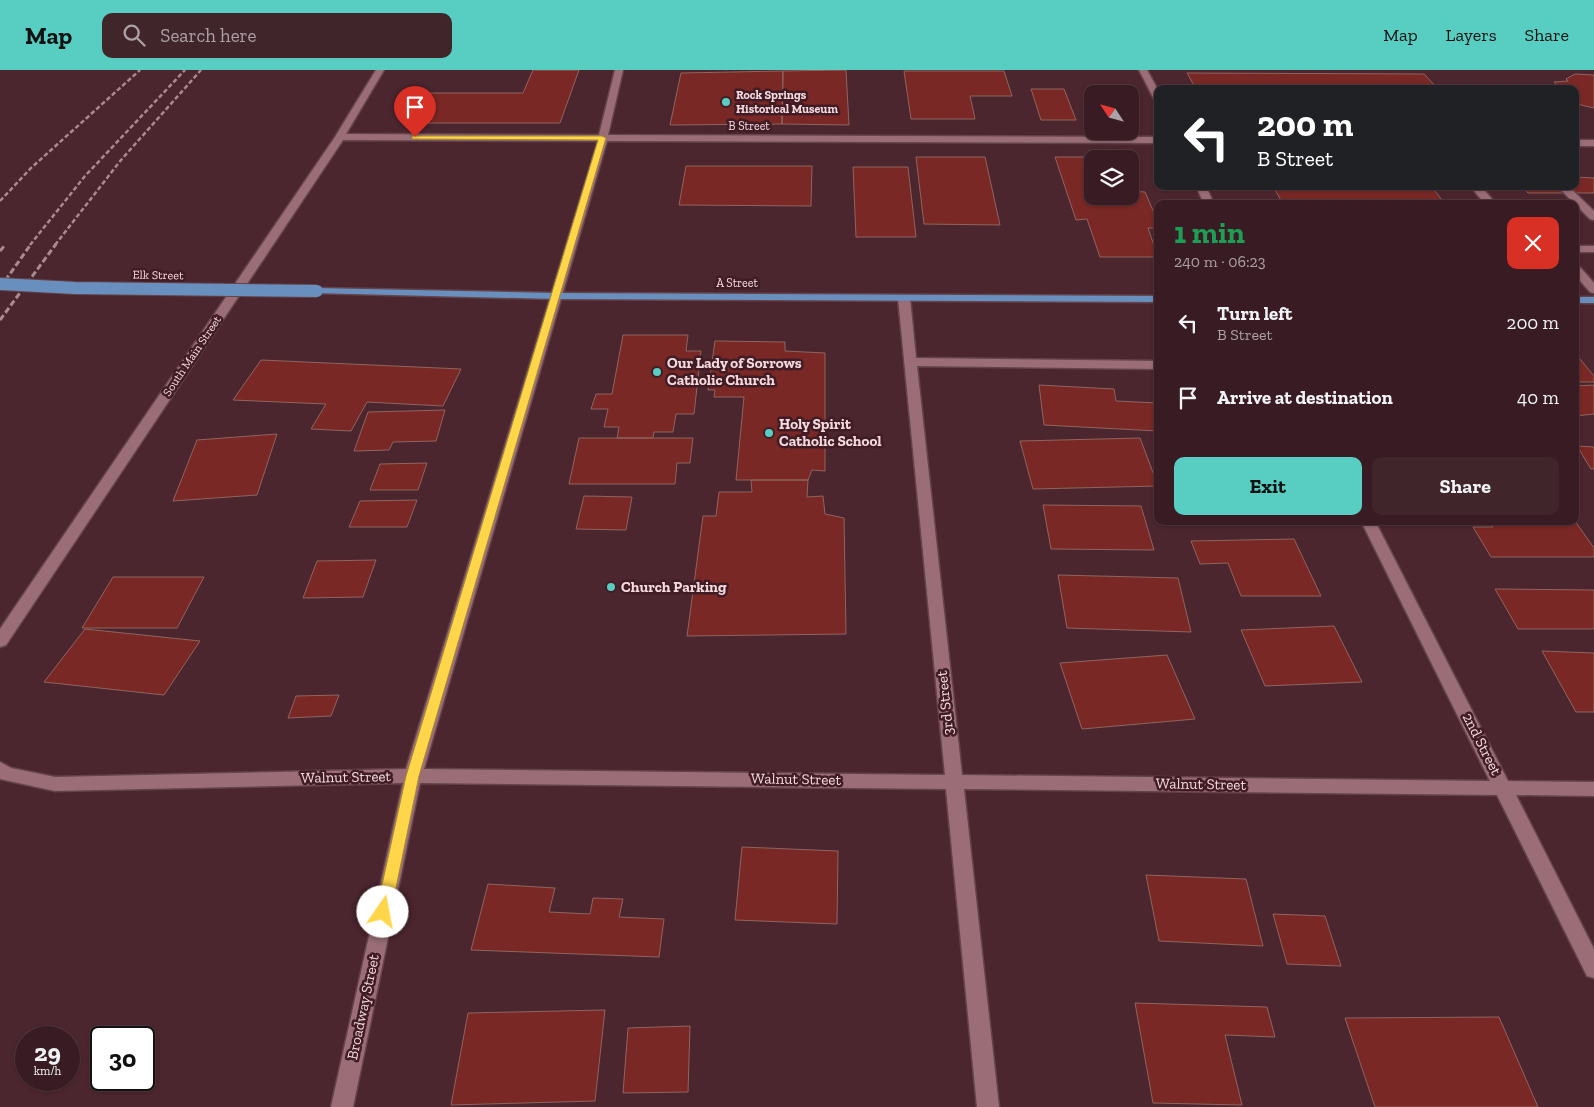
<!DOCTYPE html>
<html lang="en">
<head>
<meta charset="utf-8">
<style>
  :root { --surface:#391c23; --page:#40252b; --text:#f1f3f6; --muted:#aba1a6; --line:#533a41; --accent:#57cec1 }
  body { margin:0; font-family:"Zilla Slab",serif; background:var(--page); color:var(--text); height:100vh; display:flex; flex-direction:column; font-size:19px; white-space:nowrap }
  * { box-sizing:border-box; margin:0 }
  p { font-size:16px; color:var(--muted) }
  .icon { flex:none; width:28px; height:28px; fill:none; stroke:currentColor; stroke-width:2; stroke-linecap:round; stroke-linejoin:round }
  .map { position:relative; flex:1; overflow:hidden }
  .drawer { position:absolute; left:1154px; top:130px; width:425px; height:325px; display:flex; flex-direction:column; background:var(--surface); border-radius:10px; box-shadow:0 1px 4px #0004,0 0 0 1px var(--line) }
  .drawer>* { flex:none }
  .hud { position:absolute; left:1154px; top:15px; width:425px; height:105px; border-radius:10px; box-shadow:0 1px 4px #0004,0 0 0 1px var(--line); background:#202124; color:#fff; overflow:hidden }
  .needle { width:32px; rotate:306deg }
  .controls { position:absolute; left:1084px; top:15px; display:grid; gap:10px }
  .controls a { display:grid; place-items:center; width:55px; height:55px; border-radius:10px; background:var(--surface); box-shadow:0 1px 4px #0004,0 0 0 1px var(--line); font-size:25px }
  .speed { position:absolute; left:15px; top:956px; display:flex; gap:10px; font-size:25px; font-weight:700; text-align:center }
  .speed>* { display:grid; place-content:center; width:65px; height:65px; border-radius:50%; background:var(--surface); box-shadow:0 1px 4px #0004,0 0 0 1px var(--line); line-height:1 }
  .speed small { font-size:12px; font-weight:400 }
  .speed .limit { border:2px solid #111; border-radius:8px; background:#fff; color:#111 }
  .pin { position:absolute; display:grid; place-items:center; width:42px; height:42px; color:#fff; margin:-51px -21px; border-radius:50% 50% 50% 0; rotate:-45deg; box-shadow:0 0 5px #0007 }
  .pin .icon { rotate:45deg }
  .me { position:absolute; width:55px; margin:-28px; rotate:12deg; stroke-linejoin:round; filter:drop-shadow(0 0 4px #0008) }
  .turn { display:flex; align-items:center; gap:18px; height:105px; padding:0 20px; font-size:22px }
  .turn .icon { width:65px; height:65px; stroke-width:2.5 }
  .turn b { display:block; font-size:35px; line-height:42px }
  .round { display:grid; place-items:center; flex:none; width:52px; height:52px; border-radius:10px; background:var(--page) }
  .headline { display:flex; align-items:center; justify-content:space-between; height:85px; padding:0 20px }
  h1 { font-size:30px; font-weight:800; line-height:38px; color:#1e9e55 }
  .action { display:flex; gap:10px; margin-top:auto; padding:10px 20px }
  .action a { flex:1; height:58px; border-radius:10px; background:var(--accent); color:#111; font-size:20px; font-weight:800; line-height:58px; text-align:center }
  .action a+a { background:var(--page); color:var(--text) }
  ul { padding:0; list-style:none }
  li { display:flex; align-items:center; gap:15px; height:75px; padding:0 20px }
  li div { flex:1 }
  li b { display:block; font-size:19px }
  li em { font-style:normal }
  header { display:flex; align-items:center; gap:30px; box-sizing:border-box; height:70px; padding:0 25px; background:var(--accent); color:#111 }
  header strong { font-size:24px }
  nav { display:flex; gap:28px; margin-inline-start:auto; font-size:18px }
  .search { width:350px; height:45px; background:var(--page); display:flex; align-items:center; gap:12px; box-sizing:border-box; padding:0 18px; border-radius:10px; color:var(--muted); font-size:19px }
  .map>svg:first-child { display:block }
  .building { fill:#792825; stroke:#90645f }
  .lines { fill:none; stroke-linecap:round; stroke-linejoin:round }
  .minor-casing { stroke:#64434b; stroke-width:3 }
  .major-casing { stroke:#64434b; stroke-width:3 }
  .minor { fill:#9b6e77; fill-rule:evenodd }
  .major { fill:#698fbf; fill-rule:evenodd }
  .rail-far1 { stroke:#aa8a91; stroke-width:2.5; stroke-dasharray:4.5 2.5; stroke-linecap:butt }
  .rail { stroke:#aa8a91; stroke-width:3; stroke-dasharray:6 3; stroke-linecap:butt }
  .major-bridge-casing { stroke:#64434b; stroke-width:14; stroke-linecap:butt }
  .major-bridge { stroke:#698fbf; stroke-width:12 }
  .route { fill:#ffd54a; stroke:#a68a30 }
  .poi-dot { fill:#57cec1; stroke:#411c25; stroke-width:2 }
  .labels { text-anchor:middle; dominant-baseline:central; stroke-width:5; stroke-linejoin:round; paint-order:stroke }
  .far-poi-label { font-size:12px; font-weight:bold; fill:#f5dbe0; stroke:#411c25; text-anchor:start }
  .far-street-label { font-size:12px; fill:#f5dbe0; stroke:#411c25 }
  .poi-label { font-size:15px; font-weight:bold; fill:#f5dbe0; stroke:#411c25; text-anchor:start }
  .street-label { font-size:15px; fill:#f5dbe0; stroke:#411c25 }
</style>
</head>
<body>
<header>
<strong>Map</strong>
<div class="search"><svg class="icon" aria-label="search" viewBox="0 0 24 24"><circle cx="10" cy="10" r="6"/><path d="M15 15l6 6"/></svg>Search here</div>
<nav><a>Map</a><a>Layers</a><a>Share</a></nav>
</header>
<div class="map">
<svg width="1594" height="1037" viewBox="0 0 1594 1037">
  <rect width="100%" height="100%" fill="#4c262f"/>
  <path class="building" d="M 533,0 L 579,0 L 560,53 L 406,53 L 423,23 L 523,23 Z
    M 846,0 L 849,55 L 782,54 L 783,1 Z
    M 783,1 L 782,54 L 670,55 L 681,3 Z
    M 904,1 L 1004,1 L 1012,26 L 970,26 L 975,49 L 911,49 Z
    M 1187,3 L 1424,4 L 1438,19 L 1196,19 Z
    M 1575,4 L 1594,5 L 1594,38 L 1581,35 L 1575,30 L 1575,19 L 1562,19 L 1554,12 L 1568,11 L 1566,9 Z
    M 1031,19 L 1064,19 L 1076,50 L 1041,50 Z
    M 916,87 L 985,87 L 1000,155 L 924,154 Z
    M 1055,87 L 1111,87 L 1111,89 L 1092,89 L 1092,126 L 1130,126 L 1130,121 L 1145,122 L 1158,152 L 1158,158 L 1148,158 L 1158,187 L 1100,187 L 1087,149 L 1076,150 Z
    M 686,96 L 812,96 L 811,136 L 679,135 Z
    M 853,97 L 908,97 L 916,167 L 856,167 Z
    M 1575,107 L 1594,108 L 1594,123 L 1528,123 L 1521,116 L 1575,116 Z
    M 1273,116 L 1431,116 L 1445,134 L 1283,134 Z
    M 623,265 L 688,265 L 686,281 L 701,281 L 694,344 L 676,344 L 673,362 L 654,362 L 653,368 L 617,368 L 619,357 L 604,357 L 608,339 L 591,339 L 596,324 L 612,324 Z
    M 715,271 L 785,272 L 785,281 L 825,283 L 825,401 L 812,400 L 808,410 L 736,410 L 744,327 L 714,327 L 715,320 L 708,320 Z
    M 1575,283 L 1594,306 L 1594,312 L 1575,312 Z
    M 261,290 L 461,299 L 443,336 L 367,332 L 351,361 L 311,359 L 326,334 L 233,330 Z
    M 1039,315 L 1114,319 L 1116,331 L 1158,333 L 1158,361 L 1044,355 Z
    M 1594,315 L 1594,344 L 1575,346 L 1575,316 Z
    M 445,340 L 436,371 L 393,372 L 389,380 L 354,381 L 368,342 Z
    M 277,364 L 257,425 L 173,431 L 197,370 Z
    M 579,368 L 693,368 L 690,393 L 677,393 L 675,414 L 569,414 Z
    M 1140,368 L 1158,416 L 1033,419 L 1020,371 Z
    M 1577,376 L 1594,377 L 1594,399 L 1591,399 Z
    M 427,393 L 418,420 L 370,420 L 380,394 Z
    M 751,410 L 808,410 L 807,427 L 823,426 L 825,444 L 844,448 L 846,564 L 687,566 L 703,446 L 716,446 L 719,422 L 752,422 Z
    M 584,426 L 632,427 L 626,460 L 576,459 Z
    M 417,430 L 407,457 L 349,457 L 360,431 Z
    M 1043,435 L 1141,436 L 1154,480 L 1051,479 Z
    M 1489,451 L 1575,451 L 1594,478 L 1594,487 L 1491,487 L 1473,457 L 1493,457 Z
    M 1294,469 L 1321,526 L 1241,526 L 1228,493 L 1200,494 L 1191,471 Z
    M 376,490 L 363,527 L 303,528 L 317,491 Z
    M 1058,505 L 1178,508 L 1191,562 L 1067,558 Z
    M 113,507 L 204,507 L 177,558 L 82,558 Z
    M 1495,519 L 1594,520 L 1594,559 L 1518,559 Z
    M 1334,556 L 1362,612 L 1265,616 L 1241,560 Z
    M 85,559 L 200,571 L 164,625 L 44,612 Z
    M 1542,581 L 1594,583 L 1594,642 L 1576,642 Z
    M 1167,585 L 1195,649 L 1082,659 L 1060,593 Z
    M 339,625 L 331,646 L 288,648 L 296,626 Z
    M 742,777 L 838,781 L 837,854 L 735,850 Z
    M 1146,805 L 1246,809 L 1263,876 L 1159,871 Z
    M 488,814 L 555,818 L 549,842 L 590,844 L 593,828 L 623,829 L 619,847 L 664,849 L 659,887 L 471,880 Z
    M 1273,844 L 1325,846 L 1341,896 L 1287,894 Z
    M 1135,933 L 1267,937 L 1275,967 L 1225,965 L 1242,1035 L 1153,1033 Z
    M 605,940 L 595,1031 L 451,1035 L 468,943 Z
    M 1499,947 L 1538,1037 L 1375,1037 L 1345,948 Z
    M 690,956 L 688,1022 L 623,1023 L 628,958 Z"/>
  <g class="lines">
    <g class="minor-casing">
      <path id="minor" d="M 376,0 L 384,0 L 346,64 L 599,65 L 615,0 L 623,0 L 608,65 L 1158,67 L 1158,73 L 607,71 L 424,699 L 945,705 L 898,228 L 904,225 L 910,228 L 916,288 L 1158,291 L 1158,299 L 917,296 L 962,705 L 1490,711 L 1361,451 L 1375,451 L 1508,711 L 1594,712 L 1594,726 L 1516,725 L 1594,879 L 1594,908 L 1587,906 L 1497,725 L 964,719 L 999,1037 L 977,1037 L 946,719 L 420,713 L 353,1037 L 331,1037 L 403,713 L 55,721 L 0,709 L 0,692 L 11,698 L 55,707 L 406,699 L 598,71 L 343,70 L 6,575 L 0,577 L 0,559 L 335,67 Z
        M 1139,0 L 1147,0 L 1158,20 L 1158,31 L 1154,29 Z
        M 1575,70 L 1594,70 L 1594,76 L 1575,76 Z
        M 1196,116 L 1206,116 L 1214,134 L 1204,134 Z
        M 1470,116 L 1481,116 L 1496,134 L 1485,134 Z
        M 1557,116 L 1568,116 L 1594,141 L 1594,150 L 1590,149 Z
        M 1575,176 L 1594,176 L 1594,182 L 1575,182 Z
        M 1575,195 L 1579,196 L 1594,213 L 1594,223 L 1590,222 L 1575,205 Z"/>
    </g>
    <g class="major-casing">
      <path id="major" d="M 317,218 L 555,223 L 1158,226 L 1158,232 L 555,229 L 313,223 L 311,221 Z
        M 1575,227 L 1594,227 L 1594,233 L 1575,233 Z"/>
    </g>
    <use href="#minor" class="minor"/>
    <use href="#major" class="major"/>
    <path class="rail-far1" d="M 0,131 L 31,98 L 140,0
      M 30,175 L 85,106 L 185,0
      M 55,175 L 121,90 L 201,0"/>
    <path class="rail" d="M 0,181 L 5,175
      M 0,218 L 31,174
      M 0,250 L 56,174"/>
    <g class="major-bridge-casing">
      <path id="major-bridge" d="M 0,214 L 75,218 L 317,221"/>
    </g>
    <use href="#major-bridge" class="major-bridge"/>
  </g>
  <path class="route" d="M 412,66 L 602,66 L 606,68 L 419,706 L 391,842 L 389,847 L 383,849 L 378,847 L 376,842 L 406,706 L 598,70 L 415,69 L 412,69 Z"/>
  <g class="poi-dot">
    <circle cx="726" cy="32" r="5"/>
    <circle cx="657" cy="302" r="5"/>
    <circle cx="769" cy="363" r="5"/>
    <circle cx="611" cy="517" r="5"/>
  </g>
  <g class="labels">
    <g class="far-poi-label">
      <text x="736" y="25">Rock Springs<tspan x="736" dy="14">Historical Museum</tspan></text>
    </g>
    <g class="far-street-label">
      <text x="749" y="56">B Street</text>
      <text transform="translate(158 205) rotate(1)">Elk Street</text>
      <text x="737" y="213">A Street</text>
      <text transform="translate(192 286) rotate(-56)">South Main Street</text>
    </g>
    <g class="poi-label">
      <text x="667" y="293">Our Lady of Sorrows<tspan x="667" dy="17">Catholic Church</tspan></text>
      <text x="779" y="354">Holy Spirit<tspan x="779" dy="17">Catholic School</tspan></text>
      <text x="621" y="517">Church Parking</text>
    </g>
    <g class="street-label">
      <text transform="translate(945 633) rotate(-96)">3rd Street</text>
      <text transform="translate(1482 674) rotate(63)">2nd Street</text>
      <text transform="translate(346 707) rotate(-1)">Walnut Street</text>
      <text transform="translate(796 709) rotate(1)">Walnut Street</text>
      <text transform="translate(1201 714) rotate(1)">Walnut Street</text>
      <text transform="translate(363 937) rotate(-78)">Broadway Street</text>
    </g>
  </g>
</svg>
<div class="controls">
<a><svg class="needle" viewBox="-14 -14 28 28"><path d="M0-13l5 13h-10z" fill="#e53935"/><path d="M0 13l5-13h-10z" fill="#aba1a6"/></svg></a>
<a><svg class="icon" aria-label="layers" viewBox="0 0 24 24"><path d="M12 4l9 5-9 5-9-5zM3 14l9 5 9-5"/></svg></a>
</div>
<div class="speed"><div>29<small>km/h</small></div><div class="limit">30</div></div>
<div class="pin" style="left:415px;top:67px;background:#d93025"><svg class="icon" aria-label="arrive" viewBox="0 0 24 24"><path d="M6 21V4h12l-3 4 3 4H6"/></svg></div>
<svg class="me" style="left:383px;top:842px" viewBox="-20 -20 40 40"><circle r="19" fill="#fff"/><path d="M0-13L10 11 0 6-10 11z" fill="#ffd54a"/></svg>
<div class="hud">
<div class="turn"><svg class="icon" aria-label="left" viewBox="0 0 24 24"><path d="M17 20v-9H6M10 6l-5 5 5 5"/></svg><div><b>200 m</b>B Street</div></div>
</div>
<section class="drawer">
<div class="headline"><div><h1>1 min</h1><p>240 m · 06:23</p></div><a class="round" style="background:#d93025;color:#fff"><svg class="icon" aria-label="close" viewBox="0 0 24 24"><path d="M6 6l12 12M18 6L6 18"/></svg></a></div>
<ul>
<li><svg class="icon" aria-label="left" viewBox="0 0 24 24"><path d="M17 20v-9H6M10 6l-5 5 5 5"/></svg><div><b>Turn left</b><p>B Street</p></div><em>200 m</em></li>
<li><svg class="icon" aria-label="arrive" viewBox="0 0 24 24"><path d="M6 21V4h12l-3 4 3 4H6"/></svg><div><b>Arrive at destination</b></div><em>40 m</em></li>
</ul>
<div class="action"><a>Exit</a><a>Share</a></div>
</section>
</div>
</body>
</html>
